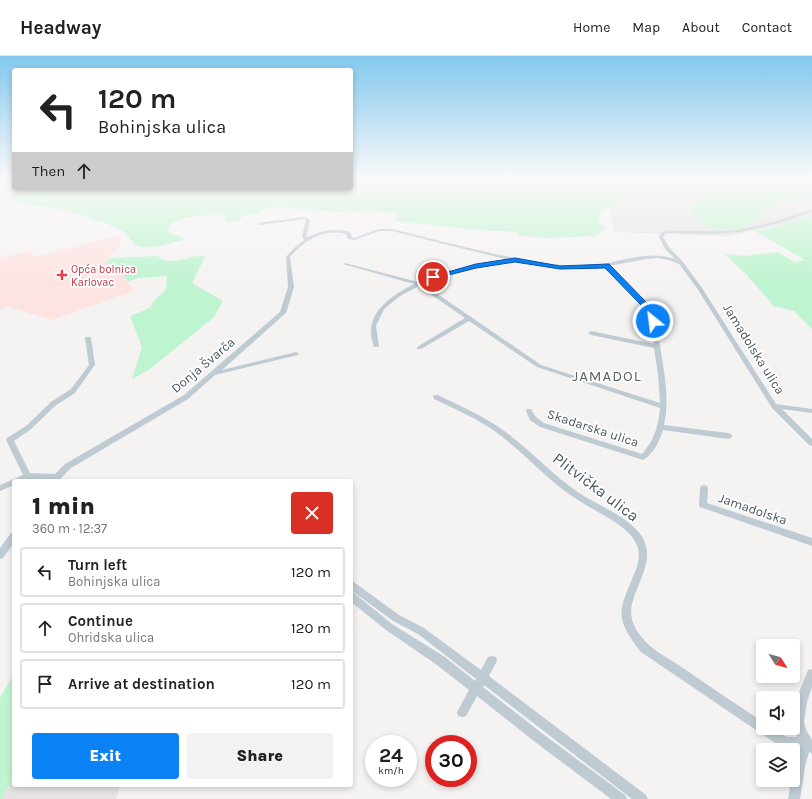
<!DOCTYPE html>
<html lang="en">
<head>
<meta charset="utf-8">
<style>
  :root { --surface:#fff; --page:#f2f2f2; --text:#222; --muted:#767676; --line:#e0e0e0; --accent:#0b81f6 }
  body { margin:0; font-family:Karla,sans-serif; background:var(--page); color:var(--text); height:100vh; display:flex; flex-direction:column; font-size:15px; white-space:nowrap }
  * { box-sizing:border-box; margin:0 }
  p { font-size:13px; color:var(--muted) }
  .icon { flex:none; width:22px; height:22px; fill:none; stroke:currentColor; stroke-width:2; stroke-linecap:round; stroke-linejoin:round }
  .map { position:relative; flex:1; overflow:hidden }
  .panel { position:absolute; left:12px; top:423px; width:341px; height:308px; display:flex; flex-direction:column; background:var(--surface); border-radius:4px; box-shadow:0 2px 6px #0003 }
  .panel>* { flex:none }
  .top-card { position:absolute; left:12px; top:12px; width:341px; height:122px; border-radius:4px; box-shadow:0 2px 6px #0003; background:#fff; color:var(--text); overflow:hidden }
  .needle { width:26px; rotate:127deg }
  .fabs { position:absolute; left:756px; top:583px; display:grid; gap:8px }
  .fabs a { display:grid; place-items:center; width:44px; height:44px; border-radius:4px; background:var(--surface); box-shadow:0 2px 6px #0003; font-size:20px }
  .speed { position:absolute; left:365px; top:679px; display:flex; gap:8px; font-size:20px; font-weight:700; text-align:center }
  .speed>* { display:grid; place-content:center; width:52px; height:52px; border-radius:50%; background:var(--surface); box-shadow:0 2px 6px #0003; line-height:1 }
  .speed small { font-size:10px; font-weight:400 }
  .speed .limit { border:6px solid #d22; background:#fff; color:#111 }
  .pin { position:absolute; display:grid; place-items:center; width:34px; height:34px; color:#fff; margin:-17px; border:2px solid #fff; border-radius:50%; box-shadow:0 1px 4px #0007 }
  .me { position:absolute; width:44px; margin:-22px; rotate:331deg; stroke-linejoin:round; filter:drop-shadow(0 0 3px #0008) }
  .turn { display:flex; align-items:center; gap:14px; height:84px; padding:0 20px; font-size:18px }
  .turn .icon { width:52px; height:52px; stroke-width:2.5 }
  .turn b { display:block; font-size:28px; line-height:34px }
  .then { display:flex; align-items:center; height:38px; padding:0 20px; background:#0003; gap:8px; font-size:15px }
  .round { display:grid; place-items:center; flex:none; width:42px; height:42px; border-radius:4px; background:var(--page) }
  .headline { display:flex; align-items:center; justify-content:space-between; height:68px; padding:0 20px }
  h1 { font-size:24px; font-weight:800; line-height:30px }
  .button { display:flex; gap:8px; margin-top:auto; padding:8px 20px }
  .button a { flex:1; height:46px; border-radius:4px; background:var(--accent); color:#fff; font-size:16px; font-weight:800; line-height:46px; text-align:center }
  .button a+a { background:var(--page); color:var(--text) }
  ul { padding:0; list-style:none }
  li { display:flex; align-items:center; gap:12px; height:50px; margin:0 8px 6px; padding:0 12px; border:2px solid var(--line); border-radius:4px }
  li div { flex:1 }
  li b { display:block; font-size:15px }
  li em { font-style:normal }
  header { display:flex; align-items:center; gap:24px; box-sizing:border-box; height:56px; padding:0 20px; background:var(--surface); border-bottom:1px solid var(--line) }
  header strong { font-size:19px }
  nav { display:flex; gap:22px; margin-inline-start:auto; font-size:14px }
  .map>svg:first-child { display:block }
  .education { fill:#e6e3e4 }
  .medical { fill:#fde4e3 }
  .green { fill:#bff4d0 }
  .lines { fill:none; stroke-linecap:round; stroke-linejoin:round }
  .minor { fill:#bfcbd3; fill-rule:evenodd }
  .route { fill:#0b81f6; stroke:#0754a0 }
  .health-dot { fill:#e0444e; stroke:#fff; stroke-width:1.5 }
  .labels { text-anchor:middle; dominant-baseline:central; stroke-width:3.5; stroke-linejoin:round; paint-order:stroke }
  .far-health-label { font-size:11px; fill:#be3a42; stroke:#fff; text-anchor:start }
  .street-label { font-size:13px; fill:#485762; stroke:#fff }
  .quarter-label { font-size:15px; letter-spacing:1px; fill:#5e6368; stroke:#fff }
  .near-street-label { font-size:16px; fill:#485762; stroke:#fff }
</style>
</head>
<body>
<header>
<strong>Headway</strong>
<nav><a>Home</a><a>Map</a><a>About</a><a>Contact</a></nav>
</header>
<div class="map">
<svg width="812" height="743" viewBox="0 0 812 743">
  <rect width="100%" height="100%" fill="#f5f2f2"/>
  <path class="education" d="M 633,123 L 812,123 L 812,159 L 783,169 L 729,180 L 614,176 L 610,157 Z
    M 14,618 L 14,729 L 120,729 L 116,743 L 0,743 L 0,642 Z"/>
  <path class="medical" d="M 120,179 L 120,187 L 106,206 L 119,212 L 134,235 L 51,264 L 7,250 L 0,254 L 0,202 L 30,195 L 35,201 Z"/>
  <path class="green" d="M 351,123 L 637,123 L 636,132 L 617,147 L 619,154 L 602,153 L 598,167 L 605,170 L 604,175 L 596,180 L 546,182 L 516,179 L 518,176 L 478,174 L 396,165 L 397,157 L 323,155 L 277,151 L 265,153 L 256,158 L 243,159 L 239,165 L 226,166 L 224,159 C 209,157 180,160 169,170 L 168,176 L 185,183 C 172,187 155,192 142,191 C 132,190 129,178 121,174 C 86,157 49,151 11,145 L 15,132 L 351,132 Z
    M 711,123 L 812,123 L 812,144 C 797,143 779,146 767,154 C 764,156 763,159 761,161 C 750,171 730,177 716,173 C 708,171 699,164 693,158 L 693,148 L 705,144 L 705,128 Z
    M 812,159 L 812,273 L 794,255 L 774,250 L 746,218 L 724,198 L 744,200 L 777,196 L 795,206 L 805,204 L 755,175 L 783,169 Z
    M 157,200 C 173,213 193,196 205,201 L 192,227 L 223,245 L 214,261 L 150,313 L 132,323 L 142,291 L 130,260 L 150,252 L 154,245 L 166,234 L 167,220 L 138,222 L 128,226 L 119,212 L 106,206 L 112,202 Z
    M 14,618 L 14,717 L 2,743 L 0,743 L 0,642 Z"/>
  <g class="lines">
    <path class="minor" d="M 812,154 L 812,156 C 785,165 757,175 728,177 C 708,179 689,177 669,177 L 665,178 L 663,181 L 669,191 L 683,206 L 702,232 L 776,348 L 812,353 L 812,357 L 782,353 L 812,383 L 812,390 L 809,389 L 772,352 L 697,232 L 679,208 L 669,204 L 658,202 L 646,203 L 609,210 C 624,224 640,237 650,255 C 657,266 658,277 660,290 C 664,316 670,343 664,369 L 728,377 L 731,378 L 732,380 L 731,382 L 728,383 L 663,374 C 660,384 653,399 643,404 L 540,371 L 530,364 L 526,355 L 527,353 L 531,353 L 535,360 L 544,367 L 642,398 C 655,383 658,371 660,352 L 537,311 L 469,265 L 421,293 L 417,293 L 417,291 L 465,262 L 419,230 L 400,240 L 384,253 L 376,270 L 379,290 L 378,291 L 374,291 C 362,259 389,241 414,228 L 343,208 L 345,207 L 418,226 L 444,217 L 468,211 L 509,204 L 392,175 L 379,175 L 354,184 L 348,183 L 346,178 C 324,172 304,184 290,201 L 294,231 L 286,257 L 222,314 L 296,296 L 298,297 L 299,298 L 298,299 L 215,319 L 188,343 L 71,412 L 58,425 L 29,423 L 25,425 L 14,425 L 14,429 L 0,435 L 0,429 L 23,419 L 6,384 L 7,382 L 26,370 L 51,346 L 71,333 L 89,309 L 85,282 L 86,281 L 90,281 L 91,282 L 95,309 L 94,310 L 75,337 L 55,350 L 30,374 L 14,385 L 30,417 L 55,418 L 65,408 L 184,339 L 280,256 L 288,231 L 286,201 L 292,194 L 304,184 L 302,180 L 306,164 L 304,163 L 260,169 L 258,168 L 258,167 L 305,161 L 310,164 L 306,180 L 307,182 C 321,174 334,172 350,176 L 352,181 L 354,182 L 379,173 L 392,173 C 438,184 484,197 531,205 C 545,207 559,209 573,210 C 607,213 642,191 675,203 L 665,193 L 659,181 L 662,176 L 669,175 C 689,174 708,176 728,175 C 757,172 784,162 812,154 ZM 512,204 C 542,210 574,217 605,211 C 621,228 643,243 651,267 C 653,274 653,281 654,288 L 591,275 L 588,277 L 591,279 L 654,292 L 658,318 L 660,347 L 541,309 L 423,228 C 451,218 480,211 510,206 L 512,206 Z
      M 434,339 L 438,339 C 462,351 486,361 507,377 C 532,396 553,419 579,437 C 599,450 630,461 643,482 C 655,505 637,526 632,548 C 628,564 637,577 648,588 C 657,597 672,604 683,612 C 709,630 736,648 763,666 L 763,672 L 773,672 L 787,681 L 797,681 C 787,659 800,635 808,614 L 812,613 L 812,631 L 807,646 L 804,666 L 806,674 L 812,684 L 812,698 L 809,696 L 805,711 L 800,743 L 788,743 L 791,724 L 793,724 L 793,711 L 799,693 L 785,693 L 781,691 L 641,596 C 613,560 619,555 635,516 C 638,509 640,499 638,492 C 633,475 612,464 598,456 C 586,449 574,442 562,433 C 538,414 517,390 490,372 C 473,361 453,352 434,343 L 433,341 Z
      M 704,429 L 707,430 L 708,432 L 707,447 L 812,482 L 812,490 L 700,451 L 699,449 L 700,432 L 701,430 Z
      M 14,476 L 14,487 L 3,502 L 0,503 L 0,492 L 11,477 Z
      M 351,524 L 399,559 L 424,572 L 481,614 L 488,601 L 492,600 L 496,601 L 497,605 L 489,620 L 646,739 L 648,743 L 632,743 L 484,629 L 483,631 L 543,678 L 625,739 L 627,743 L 611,743 L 535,686 L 477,640 L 466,660 L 462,661 L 458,660 L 457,656 L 469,634 L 437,609 L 386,574 L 351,546 L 351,535 L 354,537 L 392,568 L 445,601 L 475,625 L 476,623 L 418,578 L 393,565 L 351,534 Z"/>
  </g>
  <linearGradient id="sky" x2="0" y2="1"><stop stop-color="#82c8ed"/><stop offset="0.54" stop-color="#faf9f9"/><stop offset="1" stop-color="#faf9f9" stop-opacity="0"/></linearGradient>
  <rect width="812" height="227" fill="url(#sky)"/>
  <path class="route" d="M 515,202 L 560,210 L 609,208 L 647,247 L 657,265 L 650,266 L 641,249 L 605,212 L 560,213 L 515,206 L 476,212 L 433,223 L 430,221 L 476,208 Z"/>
  <path class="health-dot" d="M60 213h4v4h4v4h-4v4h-4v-4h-4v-4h4z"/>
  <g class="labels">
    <g class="far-health-label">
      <text x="71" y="213">Opća bolnica<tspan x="71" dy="13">Karlovac</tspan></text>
    </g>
    <g class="street-label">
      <text transform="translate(754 293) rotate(58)">Jamadolska ulica</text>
      <text transform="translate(203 309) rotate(-40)">Donja Švarča</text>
      <text transform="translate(593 372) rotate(18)">Skadarska ulica</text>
      <text transform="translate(753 453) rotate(19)">Jamadolska</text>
    </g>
    <g class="quarter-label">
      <text x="607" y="320">JAMADOL</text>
    </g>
    <g class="near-street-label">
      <text transform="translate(596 431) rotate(37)">Plitvička ulica</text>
    </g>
  </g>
</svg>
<div class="fabs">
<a><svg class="needle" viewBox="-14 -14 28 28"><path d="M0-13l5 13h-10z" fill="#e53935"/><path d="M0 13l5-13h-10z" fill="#767676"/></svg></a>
<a><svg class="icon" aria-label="sound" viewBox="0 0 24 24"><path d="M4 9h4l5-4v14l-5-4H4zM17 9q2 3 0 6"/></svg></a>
<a><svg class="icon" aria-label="layers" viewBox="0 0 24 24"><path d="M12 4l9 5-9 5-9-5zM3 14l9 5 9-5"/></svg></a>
</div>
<div class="speed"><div>24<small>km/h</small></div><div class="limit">30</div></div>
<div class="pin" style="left:433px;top:221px;background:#d93025"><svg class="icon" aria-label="arrive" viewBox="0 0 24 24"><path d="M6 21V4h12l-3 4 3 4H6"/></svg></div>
<svg class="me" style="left:653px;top:265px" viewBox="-20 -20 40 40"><circle r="17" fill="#0b81f6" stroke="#fff" stroke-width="3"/><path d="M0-11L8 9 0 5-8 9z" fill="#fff"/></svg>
<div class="top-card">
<div class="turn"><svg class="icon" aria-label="left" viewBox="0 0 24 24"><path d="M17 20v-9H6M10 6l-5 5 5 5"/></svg><div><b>120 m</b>Bohinjska ulica</div></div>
<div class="then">Then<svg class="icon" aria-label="ahead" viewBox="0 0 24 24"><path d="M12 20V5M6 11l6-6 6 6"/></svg></div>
</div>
<section class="panel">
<div class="headline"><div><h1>1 min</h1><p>360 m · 12:37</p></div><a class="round" style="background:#d93025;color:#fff"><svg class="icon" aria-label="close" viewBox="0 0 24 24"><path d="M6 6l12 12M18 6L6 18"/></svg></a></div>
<ul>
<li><svg class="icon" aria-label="left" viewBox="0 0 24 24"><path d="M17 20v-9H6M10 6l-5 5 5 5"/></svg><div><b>Turn left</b><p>Bohinjska ulica</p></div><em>120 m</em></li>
<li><svg class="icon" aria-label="ahead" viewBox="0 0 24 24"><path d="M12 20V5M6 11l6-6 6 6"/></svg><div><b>Continue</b><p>Ohridska ulica</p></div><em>120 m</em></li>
<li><svg class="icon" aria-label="arrive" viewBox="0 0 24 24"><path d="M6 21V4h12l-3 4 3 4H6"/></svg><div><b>Arrive at destination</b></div><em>120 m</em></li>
</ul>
<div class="button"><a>Exit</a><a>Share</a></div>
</section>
</div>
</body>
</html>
